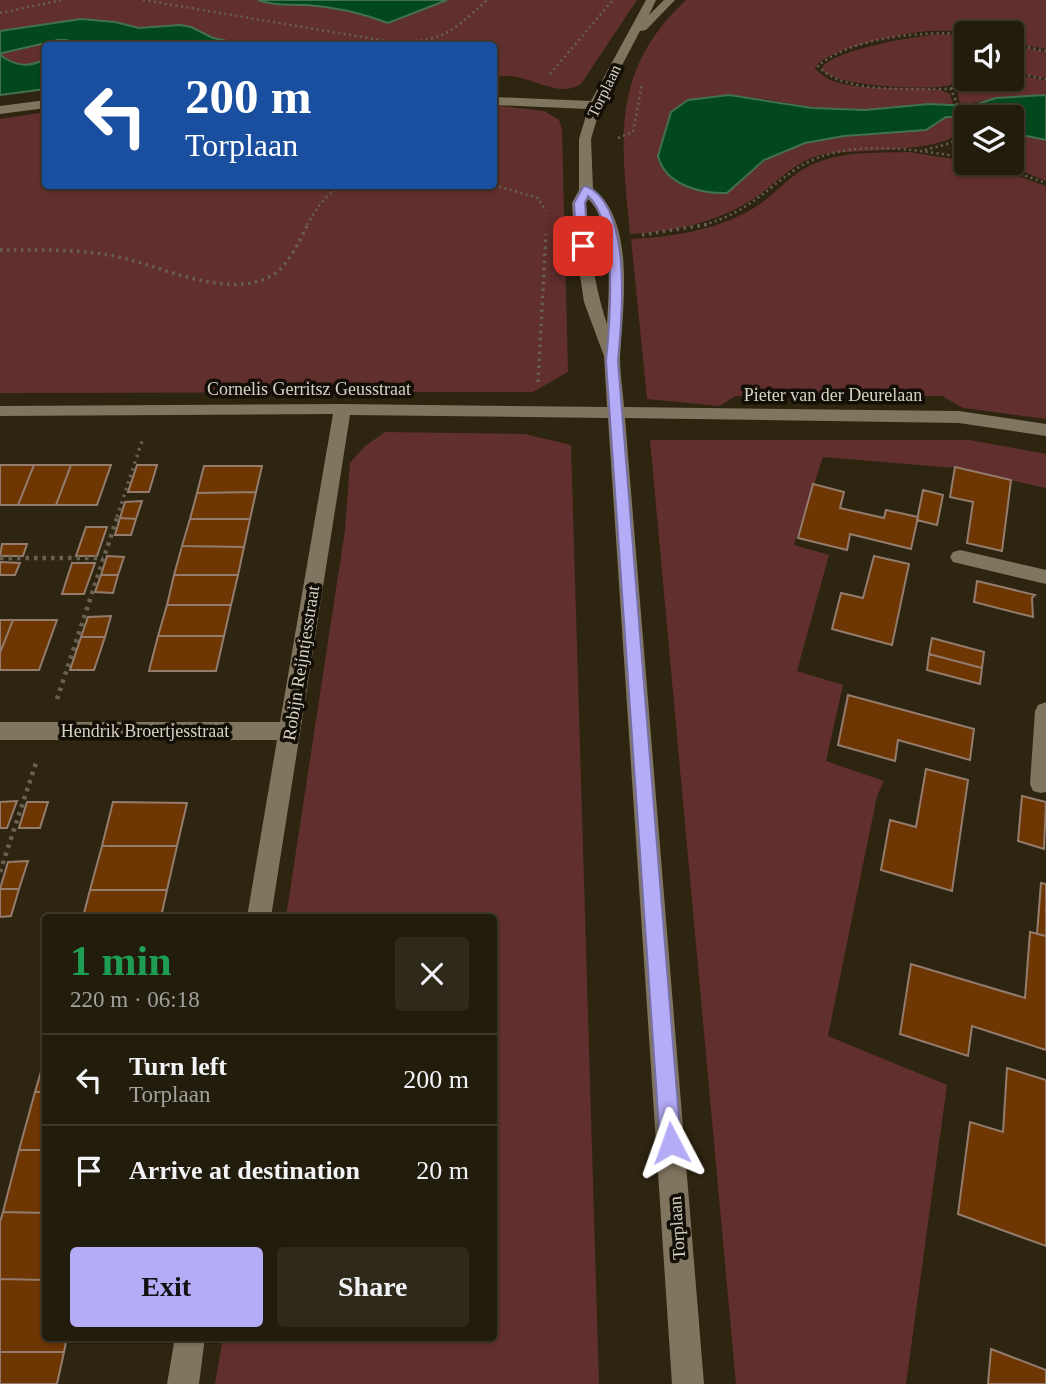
<!DOCTYPE html>
<html lang="en">
<head>
<meta charset="utf-8">
<style>
  :root { --surface:#221c0d; --page:#2e291b; --text:#f1f3f6; --muted:#a2a19d; --line:#3f3a2e; --accent:#b5acf8 }
  body { margin:0; font-family:"Times New Roman",serif; background:var(--page); color:var(--text); height:100vh; display:flex; flex-direction:column; font-size:26px; white-space:nowrap }
  * { box-sizing:border-box; margin:0 }
  p { font-size:23px; color:var(--muted) }
  .icon { flex:none; width:38px; height:38px; fill:none; stroke:currentColor; stroke-width:2; stroke-linecap:round; stroke-linejoin:round }
  .map { position:relative; flex:1; overflow:hidden }
  .sheet { position:absolute; left:42px; top:914px; width:455px; height:427px; display:flex; flex-direction:column; background:var(--surface); border-radius:7px; box-shadow:0 2px 5px #0004,0 0 0 2px var(--line) }
  .sheet>* { flex:none }
  .hud { position:absolute; left:42px; top:42px; width:455px; height:147px; border-radius:7px; box-shadow:0 2px 5px #0004,0 0 0 2px var(--line); background:#1a4fa0; color:#fff; overflow:hidden }
  .buttons { position:absolute; left:954px; top:21px; display:grid; gap:14px }
  .buttons a { display:grid; place-items:center; width:70px; height:70px; border-radius:7px; background:var(--surface); box-shadow:0 2px 5px #0004,0 0 0 2px var(--line); font-size:35px }
  .pin { position:absolute; display:grid; place-items:center; width:60px; height:60px; color:#fff; margin:-30px; border-radius:14px; box-shadow:0 4px 10px #0006 }
  .me { position:absolute; width:77px; margin:-38px; rotate:356deg; stroke-linejoin:round; filter:drop-shadow(0 0 5px #0008) }
  .turn { display:flex; align-items:center; gap:24px; height:147px; padding:0 28px; font-size:32px }
  .turn .icon { width:91px; height:91px; stroke-width:2.5 }
  .turn b { display:block; font-size:49px; line-height:60px }
  .round { display:grid; place-items:center; flex:none; width:74px; height:74px; border-radius:7px; background:var(--page) }
  .head { display:flex; align-items:center; justify-content:space-between; height:119px; padding:0 28px }
  h1 { font-size:42px; font-weight:700; line-height:52px; color:#1e9e55 }
  .button { display:flex; gap:14px; margin-top:auto; padding:14px 28px }
  .button a { flex:1; height:80px; border-radius:7px; background:var(--accent); color:#111; font-size:28px; font-weight:700; line-height:80px; text-align:center }
  .button a+a { background:var(--page); color:var(--text) }
  ul { padding:0; list-style:none }
  li { display:flex; align-items:center; gap:21px; height:91px; padding:0 28px; border-top:2px solid var(--line) }
  li div { flex:1 }
  li b { display:block; font-size:26px }
  li em { font-style:normal }
  .map>svg:first-child { display:block }
  .green { fill:#612f2d }
  .water { fill:#01481d; stroke:#427150; stroke-width:2 }
  .building { fill:#6d3603; stroke:#937c6d; stroke-width:2 }
  .lines { fill:none; stroke-linecap:round; stroke-linejoin:round }
  .path-far2 { stroke:#696150; stroke-width:2.5; stroke-dasharray:2 3.5; stroke-linecap:butt }
  .path-far1 { stroke:#696150; stroke-width:3.5; stroke-dasharray:2.5 4.5; stroke-linecap:butt }
  .path { stroke:#696150; stroke-width:4.5; stroke-dasharray:3.5 5; stroke-linecap:butt }
  .minor { fill:#80755e; fill-rule:evenodd }
  .route { fill:#b5acf8; stroke:#7670a1; stroke-width:2 }
  .labels { text-anchor:middle; dominant-baseline:central; stroke-width:7; stroke-linejoin:round; paint-order:stroke }
  .far-street-label { font-size:16px; fill:#d8d2c6; stroke:#130f07 }
  .street-label { font-size:18px; fill:#d8d2c6; stroke:#130f07 }
</style>
</head>
<body>
<div class="map">
<svg width="1046" height="1384" viewBox="0 0 1046 1384">
  <rect width="100%" height="100%" fill="#2e2511"/>
  <path class="green" d="M 0,0 L 637,0 L 581,84 C 560,98 533,78 510,76 C 505,76 499,77 494,76 L 494,46 L 46,46 L 45,87 L 0,93 Z
    M 686,0 L 1046,0 L 1046,49 L 1012,43 L 1012,33 C 985,33 957,30 931,31 C 908,32 824,49 815,68 C 836,97 909,84 941,90 L 950,94 L 953,105 C 915,104 878,111 840,110 C 789,108 721,81 676,107 L 697,189 L 720,193 L 731,190 C 772,144 815,138 874,134 C 900,133 925,131 946,117 L 958,117 L 962,127 C 955,154 852,149 825,154 C 794,160 778,183 753,199 C 717,223 672,232 630,234 C 621,139 610,71 686,0 Z
    M 943,34 L 966,36 L 966,76 C 959,79 953,85 946,86 C 922,90 839,87 821,70 C 827,50 921,35 943,34 Z
    M 1012,45 L 1046,52 L 1046,78 L 1012,72 Z
    M 1012,75 L 1046,80 L 1046,95 L 996,98 L 962,105 L 959,100 L 957,87 L 971,79 L 1012,79 Z
    M 494,105 L 544,111 L 559,120 L 562,129 L 568,372 L 533,392 L 0,393 L 0,119 L 45,112 L 46,186 L 494,186 Z
    M 1012,133 L 1046,140 L 1046,181 L 1003,163 L 1012,163 Z
    M 909,152 L 984,164 L 1046,186 L 1046,419 L 963,408 L 942,396 L 736,396 L 719,406 L 647,399 L 631,239 C 672,237 718,230 754,208 C 777,194 792,171 819,162 C 847,151 879,153 909,152 Z
    M 385,432 L 525,434 L 571,445 L 599,1384 L 215,1384 L 223,1337 L 494,1337 L 494,917 L 286,917 L 345,530 L 350,463 L 364,447 Z
    M 650,440 L 970,440 L 1046,454 L 1046,488 L 955,468 L 823,457 L 794,545 L 829,555 L 797,671 L 843,685 L 826,761 L 884,781 L 877,796 L 828,1036 L 947,1085 L 906,1384 L 736,1384 Z"/>
  <path class="water" d="M 258,0 L 447,0 L 388,23 C 362,13 336,7 307,5 C 290,4 274,6 258,0 Z
    M 81,19 L 115,22 L 139,28 L 180,25 L 191,27 L 213,38 L 246,45 L 66,46 L 70,43 L 67,40 L 58,40 L 2,53 L 1,56 C 17,66 28,68 45,59 L 45,89 L 0,95 L 0,31 Z
    M 729,95 L 812,108 L 865,110 L 929,104 L 971,106 L 996,98 L 1046,95 L 1046,140 L 1012,133 L 1012,117 L 946,117 L 926,130 L 844,136 L 805,143 L 764,160 L 727,193 C 701,194 665,185 658,156 L 671,112 L 688,100 Z"/>
  <path class="building" d="M 0,465 L 34,465 L 18,505 L 0,505 Z
    M 34,465 L 71,465 L 56,505 L 18,505 Z
    M 71,465 L 111,465 L 97,505 L 56,505 Z
    M 137,465 L 157,465 L 149,492 L 128,492 Z
    M 204,466 L 262,466 L 256,492 L 197,493 Z
    M 955,467 L 1011,480 L 1002,551 L 967,543 L 973,502 L 950,497 Z
    M 813,484 L 844,492 L 840,508 L 884,518 L 886,510 L 918,517 L 911,549 L 850,534 L 847,550 L 798,538 Z
    M 923,490 L 943,495 L 937,525 L 917,520 Z
    M 256,492 L 250,519 L 190,519 L 197,493 Z
    M 142,501 L 136,519 L 120,518 L 125,502 Z
    M 120,518 L 136,519 L 131,535 L 115,535 Z
    M 190,519 L 250,519 L 244,547 L 182,546 Z
    M 86,527 L 107,527 L 97,556 L 76,556 Z
    M 2,544 L 27,544 L 23,556 L 0,556 Z
    M 182,546 L 244,547 L 238,575 L 174,575 Z
    M 107,556 L 124,557 L 118,575 L 101,575 Z
    M 874,556 L 909,564 L 892,645 L 832,629 L 841,593 L 863,598 Z
    M 0,562 L 20,563 L 15,575 L 0,575 Z
    M 72,563 L 95,563 L 84,594 L 62,594 Z
    M 101,575 L 118,575 L 113,593 L 95,592 Z
    M 174,575 L 238,575 L 231,605 L 167,605 Z
    M 977,581 L 1035,595 L 1032,598 L 1033,617 L 974,602 Z
    M 167,605 L 231,605 L 224,636 L 158,636 Z
    M 111,616 L 105,637 L 81,637 L 88,617 Z
    M 0,620 L 13,620 L 0,653 Z
    M 13,620 L 57,620 L 39,670 L 0,670 L 0,653 Z
    M 158,636 L 224,636 L 216,671 L 149,671 Z
    M 81,637 L 105,637 L 94,670 L 70,670 Z
    M 932,638 L 984,652 L 982,668 L 929,654 Z
    M 929,654 L 982,668 L 980,684 L 927,670 Z
    M 848,695 L 974,729 L 970,760 L 898,740 L 895,761 L 838,745 Z
    M 926,769 L 968,780 L 952,891 L 881,870 L 890,820 L 916,827 Z
    M 1022,796 L 1046,802 L 1044,849 L 1018,841 Z
    M 17,801 L 7,828 L 0,828 L 0,802 Z
    M 27,802 L 48,802 L 40,828 L 19,828 Z
    M 113,802 L 187,803 L 177,846 L 102,846 Z
    M 102,846 L 177,846 L 167,890 L 90,890 Z
    M 28,861 L 19,889 L 0,889 L 8,862 Z
    M 1041,883 L 1046,884 L 1046,936 L 1037,934 Z
    M 0,889 L 19,889 L 11,916 L 0,917 Z
    M 90,890 L 167,890 L 161,917 L 83,917 Z
    M 1030,932 L 1046,936 L 1046,1050 L 972,1026 L 968,1056 L 900,1034 L 911,964 L 1025,998 Z
    M 46,1055 L 46,1092 L 35,1092 Z
    M 1007,1068 L 1046,1080 L 1046,1246 L 958,1214 L 970,1122 L 1003,1132 Z
    M 35,1092 L 46,1092 L 46,1150 L 19,1150 Z
    M 19,1150 L 46,1150 L 46,1213 L 3,1212 Z
    M 3,1212 L 46,1213 L 46,1280 L 0,1279 L 0,1222 Z
    M 0,1279 L 46,1280 L 46,1337 L 67,1337 L 64,1352 L 0,1352 Z
    M 991,1349 L 1046,1370 L 1046,1384 L 988,1384 Z
    M 0,1352 L 64,1352 L 57,1384 L 0,1384 Z"/>
  <g class="lines">
    <path class="path-far2" d="M 143,0 L 386,41 C 440,43 448,36 487,0
      M 0,13 L 62,0
      M 966,34 C 923,31 851,37 818,66 C 844,95 914,88 951,89 L 966,126
      M 1012,44 L 1046,51
      M 1012,73 L 1046,79
      M 550,74 L 613,0
      M 951,89 L 966,78
      M 618,138 L 633,132 L 642,84
      M 925,150 L 951,143 L 966,133
      M 989,163 L 1046,183
      M 494,185 L 538,198 L 546,211
      M 307,225 C 341,165 349,196 401,186
      M 704,225 C 749,211 760,194 796,169 C 844,137 913,149 966,158"/>
    <path class="path-far1" d="M 642,235 L 710,224
      M 0,250 C 34,250 69,249 103,254 C 151,260 224,302 271,276 C 289,266 299,241 308,224
      M 538,382 L 546,234
      M 117,517 L 143,438"/>
    <path class="path" d="M 0,558 L 103,558
      M 57,699 L 118,515
      M 0,872 L 36,763"/>
    <path class="minor" d="M 646,0 L 656,0 L 649,15 L 664,0 L 675,0 L 646,30 L 640,31 L 601,105 L 591,139 L 593,189 C 637,222 622,311 620,359 C 620,375 623,391 624,407 L 959,411 L 1046,424 L 1046,436 L 959,423 L 625,418 L 704,1384 L 672,1384 L 608,418 L 350,415 L 271,917 L 247,917 L 277,740 L 0,740 L 0,722 L 280,722 L 333,414 L 0,416 L 0,406 L 342,404 L 607,407 L 604,356 L 584,302 L 574,236 L 572,203 L 579,190 L 579,139 L 588,109 L 494,105 L 494,97 L 591,101 ZM 588,199 C 614,222 609,292 607,324 C 594,285 589,244 586,203 Z
      M 46,100 L 46,108 L 0,114 L 0,106 Z
      M 960,550 L 1046,570 L 1046,584 L 953,562 L 950,557 L 953,552 Z
      M 1046,702 L 1046,792 L 1041,793 L 1033,791 L 1030,784 L 1035,711 L 1038,705 Z
      M 175,1337 L 205,1337 L 199,1384 L 167,1384 Z"/>
  </g>
  <path class="route" d="M 586,186 C 633,206 622,320 618,361 L 681,1143 L 678,1150 L 671,1153 L 663,1150 L 660,1143 L 606,361 C 610,322 619,224 588,196 L 585,203 L 588,246 L 583,250 L 577,246 L 574,203 L 583,187 Z"/>
  <g class="labels">
    <g class="far-street-label">
      <text transform="translate(604 91) rotate(-64)">Torplaan</text>
    </g>
    <g class="street-label">
      <text x="309" y="389">Cornelis Gerritsz Geusstraat</text>
      <text x="833" y="395">Pieter van der Deurelaan</text>
      <text transform="translate(301 663) rotate(-81)">Robijn Reijntjesstraat</text>
      <text x="145" y="731">Hendrik Broertjesstraat</text>
      <text transform="translate(677 1228) rotate(-94)">Torplaan</text>
    </g>
  </g>
</svg>
<div class="buttons">
<a><svg class="icon" aria-label="sound" viewBox="0 0 24 24"><path d="M4 9h4l5-4v14l-5-4H4zM17 9q2 3 0 6"/></svg></a>
<a><svg class="icon" aria-label="layers" viewBox="0 0 24 24"><path d="M12 4l9 5-9 5-9-5zM3 14l9 5 9-5"/></svg></a>
</div>
<div class="pin" style="left:583px;top:246px;background:#d93025"><svg class="icon" aria-label="arrive" viewBox="0 0 24 24"><path d="M6 21V4h12l-3 4 3 4H6"/></svg></div>
<svg class="me" style="left:671px;top:1143px" viewBox="-20 -20 40 40"><path d="M0-17L14 15 0 8-14 15z" fill="#b5acf8" stroke="#fff" stroke-width="4"/></svg>
<div class="hud">
<div class="turn"><svg class="icon" aria-label="left" viewBox="0 0 24 24"><path d="M17 20v-9H6M10 6l-5 5 5 5"/></svg><div><b>200 m</b>Torplaan</div></div>
</div>
<section class="sheet">
<div class="head"><div><h1>1 min</h1><p>220 m · 06:18</p></div><a class="round"><svg class="icon" aria-label="close" viewBox="0 0 24 24"><path d="M6 6l12 12M18 6L6 18"/></svg></a></div>
<ul>
<li><svg class="icon" aria-label="left" viewBox="0 0 24 24"><path d="M17 20v-9H6M10 6l-5 5 5 5"/></svg><div><b>Turn left</b><p>Torplaan</p></div><em>200 m</em></li>
<li><svg class="icon" aria-label="arrive" viewBox="0 0 24 24"><path d="M6 21V4h12l-3 4 3 4H6"/></svg><div><b>Arrive at destination</b></div><em>20 m</em></li>
</ul>
<div class="button"><a>Exit</a><a>Share</a></div>
</section>
</div>
</body>
</html>
